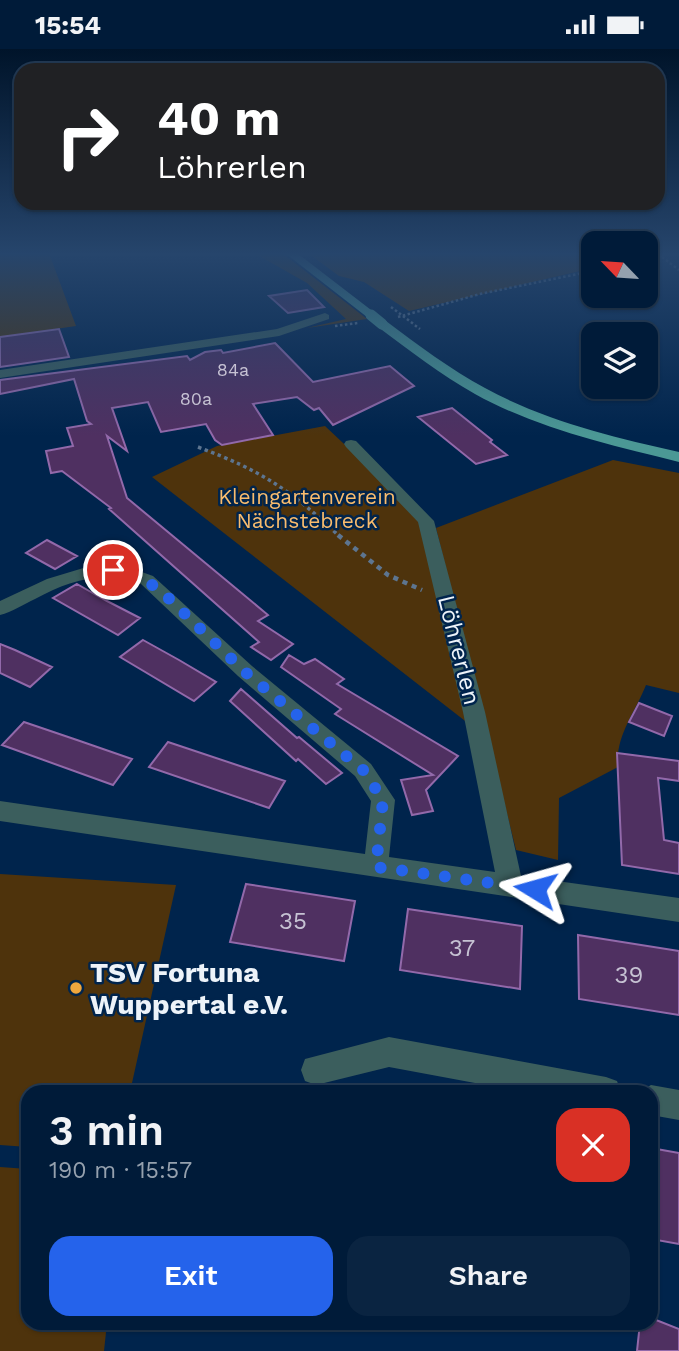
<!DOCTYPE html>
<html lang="en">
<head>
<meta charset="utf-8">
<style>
  :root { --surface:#001b39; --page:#0a2441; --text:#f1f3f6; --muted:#95a1ae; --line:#223953; --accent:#2563eb }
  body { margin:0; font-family:"Work Sans",sans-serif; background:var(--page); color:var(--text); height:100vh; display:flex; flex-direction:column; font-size:26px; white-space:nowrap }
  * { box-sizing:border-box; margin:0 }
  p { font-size:23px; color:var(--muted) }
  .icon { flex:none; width:38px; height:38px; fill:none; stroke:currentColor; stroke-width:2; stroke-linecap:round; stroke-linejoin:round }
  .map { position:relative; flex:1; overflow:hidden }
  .drawer { position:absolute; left:21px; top:1036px; width:637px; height:245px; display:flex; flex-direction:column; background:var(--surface); border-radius:21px; box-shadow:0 2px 5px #0004,0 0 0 2px var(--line) }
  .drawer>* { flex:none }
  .hud { position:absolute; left:14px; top:14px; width:651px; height:147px; border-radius:21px; box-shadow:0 2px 5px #0004,0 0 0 2px var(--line); background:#202124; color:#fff; overflow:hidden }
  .needle { width:46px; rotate:295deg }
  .tools { position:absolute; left:581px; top:182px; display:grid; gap:14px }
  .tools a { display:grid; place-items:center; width:77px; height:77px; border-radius:14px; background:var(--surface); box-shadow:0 2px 5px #0004,0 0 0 2px var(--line); font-size:35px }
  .pin { position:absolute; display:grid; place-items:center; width:60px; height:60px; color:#fff; margin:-30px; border:4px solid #fff; border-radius:50%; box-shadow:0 2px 7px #0007 }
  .me { position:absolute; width:77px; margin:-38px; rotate:278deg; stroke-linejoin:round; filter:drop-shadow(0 0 5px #0008) }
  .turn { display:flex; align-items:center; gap:24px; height:147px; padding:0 28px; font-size:32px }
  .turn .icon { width:91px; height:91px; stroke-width:2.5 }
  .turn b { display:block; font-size:49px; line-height:60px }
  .round { display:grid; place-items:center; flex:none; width:74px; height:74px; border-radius:21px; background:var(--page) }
  .head { display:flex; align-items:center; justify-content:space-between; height:119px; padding:0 28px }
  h1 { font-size:42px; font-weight:600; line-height:52px }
  .primary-button { display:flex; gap:14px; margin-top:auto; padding:14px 28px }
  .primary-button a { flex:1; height:80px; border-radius:21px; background:var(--accent); color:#fff; font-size:28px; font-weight:600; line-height:80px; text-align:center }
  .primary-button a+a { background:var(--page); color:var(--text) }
  .status { display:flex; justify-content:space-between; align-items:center; height:49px; padding:0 35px; background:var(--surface); direction:ltr }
  .status svg { height:19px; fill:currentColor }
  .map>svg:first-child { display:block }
  .green { fill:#4e330c }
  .building { fill:#4f3061; stroke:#9269aa; stroke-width:2 }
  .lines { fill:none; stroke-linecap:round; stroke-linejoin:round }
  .path-far2 { stroke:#5d7590; stroke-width:2.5; stroke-dasharray:2.5 2.5; stroke-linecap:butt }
  .path-far1 { stroke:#5d7590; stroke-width:3.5; stroke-dasharray:3.5 3.5; stroke-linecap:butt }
  .path { stroke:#5d7590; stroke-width:4.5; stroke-dasharray:5 5; stroke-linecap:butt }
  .minor { fill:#3b5e5d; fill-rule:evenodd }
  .major { fill:#4b9895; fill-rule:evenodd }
  .major-bridge { stroke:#4b9895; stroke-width:11 }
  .route { stroke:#2563eb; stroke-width:12; stroke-dasharray:0 21.6 }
  .poi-dot { fill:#efa73e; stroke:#00244c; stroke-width:2.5 }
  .labels { text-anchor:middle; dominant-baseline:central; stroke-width:5; stroke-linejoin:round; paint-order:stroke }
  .far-number-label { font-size:18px; fill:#c6c2d3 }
  .far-park-label { font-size:21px; fill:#f9bc6d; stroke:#00244c }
  .street-label { font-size:24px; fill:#edf3f9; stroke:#00244c }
  .near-number-label { font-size:24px; fill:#c6c2d3 }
  .near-poi-label { font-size:28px; font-weight:bold; fill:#edf3f9; stroke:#00244c; text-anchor:start }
</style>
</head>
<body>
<div class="status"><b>15:54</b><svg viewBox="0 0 49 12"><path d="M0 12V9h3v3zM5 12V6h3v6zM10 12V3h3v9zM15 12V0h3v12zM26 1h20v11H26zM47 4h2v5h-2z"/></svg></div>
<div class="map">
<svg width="679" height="1302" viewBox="0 0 679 1302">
  <rect width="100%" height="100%" fill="#00244c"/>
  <path class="green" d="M 0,204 L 49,204 L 76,277 L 0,288 Z
    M 254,204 L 282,204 L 367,270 L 307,279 L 346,270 L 307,234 Z
    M 308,204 L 593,204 L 593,219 L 409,262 L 364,233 L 339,227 Z
    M 325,377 L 413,460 L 422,476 L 469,675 L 152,428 L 217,397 Z
    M 613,411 L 679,424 L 679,644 L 646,636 C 635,664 615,687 618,718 L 559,749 L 558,811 L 516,801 L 436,479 Z
    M 0,825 L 176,836 L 130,1043 L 28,1043 L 28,1098 L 0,1096 Z
    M 0,1118 L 28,1120 L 28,1274 L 107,1274 L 104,1302 L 0,1302 Z"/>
  <path class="building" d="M 307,241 L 324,258 L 288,264 L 269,247 Z
    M 59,280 L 69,308 L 0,318 L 0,288 Z
    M 275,294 L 313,333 L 390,317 L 414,337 L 333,376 L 319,359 L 314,361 L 297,348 L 253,355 L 273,386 L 222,396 L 215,391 L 206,375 L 161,383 L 148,353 L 112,359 L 127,402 L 107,387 L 127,449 L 268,566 L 258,572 L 293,595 L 271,611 L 251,598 L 259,593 L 109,460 L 111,459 L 62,422 L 51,424 L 46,402 L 73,397 L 67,379 L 91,375 L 87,372 L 74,330 L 0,345 L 0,331 L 187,307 L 190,311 L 205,303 L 221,301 L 223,304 Z
    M 452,359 L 492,391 L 490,393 L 507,406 L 476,415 L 418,368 Z
    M 47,491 L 77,507 L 55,520 L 26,504 Z
    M 77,535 L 107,552 L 140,569 L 118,586 L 53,549 Z
    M 143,591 L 179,611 L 216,633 L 194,652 L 120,608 Z
    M 0,595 L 15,601 L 52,618 L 30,638 L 0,624 Z
    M 289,606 L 304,615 L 315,610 L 344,630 L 337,635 L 458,707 L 426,741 L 433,762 L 412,766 L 401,731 L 433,726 L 335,665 L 341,660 L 281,618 Z
    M 241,640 L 297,689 L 299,688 L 342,724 L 326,735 L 298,710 L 296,712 L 230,652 Z
    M 639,654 L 672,667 L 664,687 L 629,673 Z
    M 24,673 L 77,691 L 132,710 L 113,736 L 2,696 Z
    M 168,693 L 285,732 L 269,759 L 149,718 Z
    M 617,704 L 679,712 L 679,732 L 658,729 L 664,791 L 679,794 L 679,825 L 622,816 Z
    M 246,835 L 355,852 L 344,912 L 230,893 Z
    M 408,860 L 522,877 L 520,940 L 400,921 Z
    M 578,886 L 679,902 L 679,966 L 579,950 Z
    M 651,1099 L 679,1104 L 679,1195 L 651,1190 Z
    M 651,1269 L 679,1280 L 679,1302 L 637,1302 L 640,1274 L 651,1274 Z"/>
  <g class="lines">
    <path class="path-far2" d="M 662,208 L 679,221
      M 646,211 L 671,204
      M 391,258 L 420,280
      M 398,268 L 480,245 L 593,222
      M 335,277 L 358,274"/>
    <path class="path-far1" d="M 198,398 C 262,422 291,441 340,488"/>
    <path class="path" d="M 338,486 L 388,526 L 422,541"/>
    <path class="minor" d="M 325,264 L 329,266 L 329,270 L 279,287 L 0,329 L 0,321 L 277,280 Z
      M 351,391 L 356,392 L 434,472 L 485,663 L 521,827 L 679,849 L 679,873 L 0,772 L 0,752 L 365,805 L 371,752 L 355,727 L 238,627 L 141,535 C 102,521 70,531 35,550 C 24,555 12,563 0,566 L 0,552 L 47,530 L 90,517 L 128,518 L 153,527 L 252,617 L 371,715 L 395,751 L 389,808 L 495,823 L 463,663 L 418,473 L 346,398 L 344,395 L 346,392 Z
      M 389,988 L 606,1028 L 617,1032 L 621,1043 L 524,1043 L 389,1018 L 316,1036 L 305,1032 L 301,1021 L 305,1010 Z
      M 651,1036 L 679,1041 L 679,1071 L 651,1066 L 651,1043 L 639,1043 Z"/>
    <path class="major" d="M 285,204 L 297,204 L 375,264 L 375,268 L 367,268 Z
      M 378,272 L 386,272 C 418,296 450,320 485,339 C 545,372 613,388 679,403 L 679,413 C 610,396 538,380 475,345 C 441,326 409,301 378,278 Z"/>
    <path class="major-bridge" d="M 371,266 L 382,275"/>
  </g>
  <linearGradient id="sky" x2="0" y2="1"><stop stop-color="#00142a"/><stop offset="0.53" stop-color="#26456c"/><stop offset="1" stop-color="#26456c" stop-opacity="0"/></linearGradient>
  <rect width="679" height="387" fill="url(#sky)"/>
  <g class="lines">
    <path class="route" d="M 113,521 L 132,523 L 160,541 L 244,622 L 363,721 L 383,751 L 376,818 L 535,840"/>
  </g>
  <circle class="poi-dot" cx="76" cy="939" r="7"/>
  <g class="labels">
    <g class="far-number-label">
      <text x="233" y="320">84a</text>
      <text x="196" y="349">80a</text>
    </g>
    <g class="far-park-label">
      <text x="307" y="447">Kleingartenverein<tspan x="307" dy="24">Nächstebreck</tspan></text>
    </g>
    <g class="street-label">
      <text transform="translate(459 601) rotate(76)">Löhrerlen</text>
    </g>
    <g class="near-number-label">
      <text x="293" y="872">35</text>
      <text x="462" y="899">37</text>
      <text x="629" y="926">39</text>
    </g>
    <g class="near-poi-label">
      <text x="90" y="923">TSV Fortuna<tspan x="90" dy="32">Wuppertal e.V.</tspan></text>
    </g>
  </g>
</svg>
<div class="tools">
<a><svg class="needle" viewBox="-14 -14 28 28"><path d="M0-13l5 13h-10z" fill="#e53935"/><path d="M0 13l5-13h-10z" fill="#95a1ae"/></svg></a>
<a><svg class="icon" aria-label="layers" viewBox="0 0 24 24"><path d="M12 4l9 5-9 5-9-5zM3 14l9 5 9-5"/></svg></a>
</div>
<div class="pin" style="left:113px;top:521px;background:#d93025"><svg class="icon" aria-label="arrive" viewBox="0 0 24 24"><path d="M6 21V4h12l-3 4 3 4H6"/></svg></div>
<svg class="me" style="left:535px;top:840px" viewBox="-20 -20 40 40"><path d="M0-17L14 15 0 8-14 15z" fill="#2563eb" stroke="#fff" stroke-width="4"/></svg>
<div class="hud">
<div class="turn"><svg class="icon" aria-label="right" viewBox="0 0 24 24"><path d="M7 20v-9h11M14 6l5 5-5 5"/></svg><div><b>40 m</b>Löhrerlen</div></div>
</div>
<section class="drawer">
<div class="head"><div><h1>3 min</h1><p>190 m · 15:57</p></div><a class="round" style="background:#d93025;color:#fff"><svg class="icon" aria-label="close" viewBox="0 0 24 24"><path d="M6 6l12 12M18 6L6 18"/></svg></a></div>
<div class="primary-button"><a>Exit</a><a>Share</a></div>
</section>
</div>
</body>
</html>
